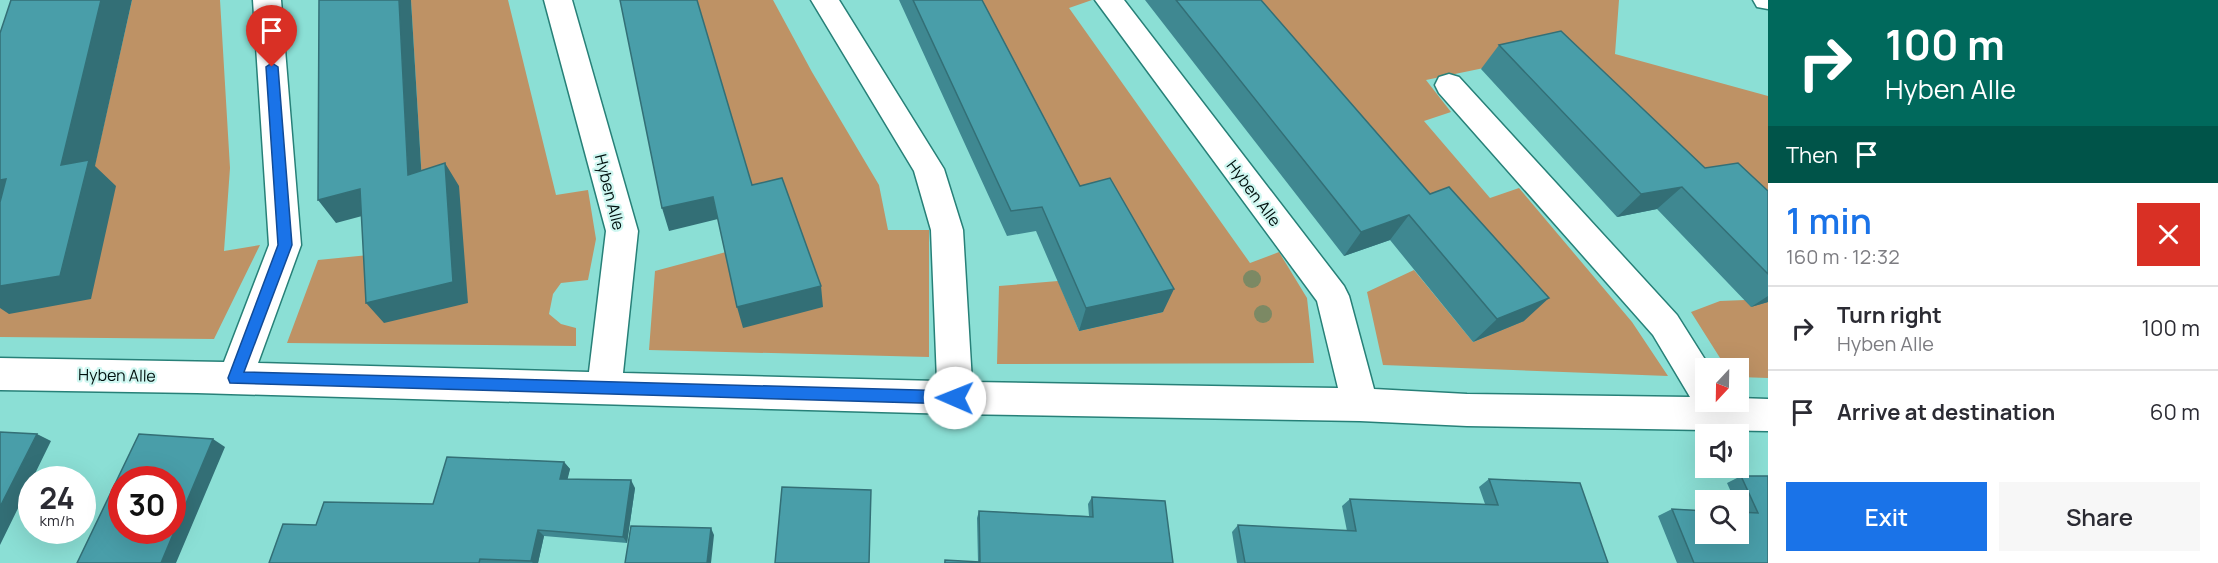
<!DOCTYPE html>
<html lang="en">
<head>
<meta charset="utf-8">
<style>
  :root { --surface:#fff; --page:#f7f7f7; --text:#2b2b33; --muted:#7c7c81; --line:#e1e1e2; --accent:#1a73e8 }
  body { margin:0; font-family:Manrope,sans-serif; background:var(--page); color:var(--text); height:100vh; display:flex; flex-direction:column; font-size:22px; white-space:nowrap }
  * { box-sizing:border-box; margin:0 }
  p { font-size:20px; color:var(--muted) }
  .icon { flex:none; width:33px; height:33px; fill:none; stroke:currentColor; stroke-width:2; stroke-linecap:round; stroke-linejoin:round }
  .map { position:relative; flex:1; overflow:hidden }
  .sheet { display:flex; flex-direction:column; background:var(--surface); width:450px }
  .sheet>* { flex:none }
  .banner { background:#00695c; color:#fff; overflow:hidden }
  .needle { width:39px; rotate:202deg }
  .tools { position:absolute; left:1695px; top:358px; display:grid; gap:12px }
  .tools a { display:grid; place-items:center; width:54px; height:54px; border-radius:0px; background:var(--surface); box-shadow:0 6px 24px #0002; font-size:30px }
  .speed { position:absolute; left:18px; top:466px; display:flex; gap:12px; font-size:30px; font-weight:700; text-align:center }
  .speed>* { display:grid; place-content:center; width:78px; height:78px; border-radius:50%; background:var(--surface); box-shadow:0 6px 24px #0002; line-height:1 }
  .speed small { font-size:15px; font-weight:400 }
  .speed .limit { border:9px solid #d22; background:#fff; color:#111 }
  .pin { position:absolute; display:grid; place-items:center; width:51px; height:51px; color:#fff; margin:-62px -26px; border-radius:50% 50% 50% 0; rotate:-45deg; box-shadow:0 0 6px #0007 }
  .pin .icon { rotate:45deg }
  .me { position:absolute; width:66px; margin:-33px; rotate:271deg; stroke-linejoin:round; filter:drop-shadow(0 0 4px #0008) }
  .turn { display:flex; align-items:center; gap:21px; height:126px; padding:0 18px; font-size:27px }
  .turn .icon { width:78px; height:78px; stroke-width:2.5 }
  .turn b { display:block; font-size:42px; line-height:51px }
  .then { display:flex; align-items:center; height:57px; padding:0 18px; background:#0003; gap:12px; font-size:22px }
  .round { display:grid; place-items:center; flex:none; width:63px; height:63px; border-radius:0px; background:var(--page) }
  .overview { display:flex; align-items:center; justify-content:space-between; height:102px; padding:0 18px }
  h1 { font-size:36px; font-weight:600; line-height:45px; color:var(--accent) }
  .cta { display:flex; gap:12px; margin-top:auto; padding:12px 18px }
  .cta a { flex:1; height:69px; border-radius:0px; background:var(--accent); color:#fff; font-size:24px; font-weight:600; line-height:69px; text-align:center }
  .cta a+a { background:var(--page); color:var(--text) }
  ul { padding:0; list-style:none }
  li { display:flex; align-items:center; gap:18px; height:84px; padding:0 18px; border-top:2px solid var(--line) }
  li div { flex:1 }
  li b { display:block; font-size:22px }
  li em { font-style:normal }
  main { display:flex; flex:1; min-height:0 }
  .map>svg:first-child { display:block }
  .green { fill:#be9265 }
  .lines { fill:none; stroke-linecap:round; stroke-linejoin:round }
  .minor-casing { stroke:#278078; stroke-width:3 }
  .minor { fill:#fff; fill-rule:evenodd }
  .tree { fill:#7c8964 }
  .wall { fill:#3f8891 }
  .shaded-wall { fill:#336f76 }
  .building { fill:#499ea9; stroke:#336f76; stroke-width:1.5; fill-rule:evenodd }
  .route { fill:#1a73e8; stroke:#114b97; stroke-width:1.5 }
  .labels { text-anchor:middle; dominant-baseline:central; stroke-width:4.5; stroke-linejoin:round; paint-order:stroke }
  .street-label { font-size:16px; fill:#00100e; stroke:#cff7f1 }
</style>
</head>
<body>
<main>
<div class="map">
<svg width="1768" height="563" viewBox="0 0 1768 563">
  <rect width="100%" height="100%" fill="#8bdfd5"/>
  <path class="green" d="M 132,0 L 220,0 L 230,168 L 224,251 L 260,245 L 214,339 L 0,337 L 0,280 L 17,277 L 9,313 L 89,191 Z
    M 411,0 L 508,0 L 556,195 L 588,190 L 596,239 L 588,280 L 561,283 L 553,294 L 549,314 L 561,324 L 576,328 L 576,346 L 287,343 L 318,260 L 379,254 L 423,198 Z
    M 695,0 L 773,0 L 812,72 L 879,185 L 888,230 L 929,230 L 929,357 L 649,350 L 655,271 L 726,252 L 756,206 Z
    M 964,0 L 1092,0 L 1069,8 L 1250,263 L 1279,252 L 1307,298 L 1314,363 L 997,364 L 999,286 L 1058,281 L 1079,331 L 1163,312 L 1073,211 Z
    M 1225,0 L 1619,0 L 1615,54 L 1768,96 L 1768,241 L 1542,56 L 1426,80 L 1451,112 L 1424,121 L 1490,198 L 1519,188 L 1632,322 L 1668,376 L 1383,365 L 1367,292 L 1414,270 L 1473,342 L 1523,321 Z
    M 1745,300 L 1768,302 L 1768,378 L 1739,377 L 1738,369 L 1727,369 L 1691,312 L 1720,301 Z"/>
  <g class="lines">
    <g class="minor-casing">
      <path id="minor" d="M 253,0 L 281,0 L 301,245 L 258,363 L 589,372 L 606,231 L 544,0 L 572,0 L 638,231 L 623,373 L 937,381 L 931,230 L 914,171 L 811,0 L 839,0 L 944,169 L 963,230 L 972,382 L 1338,388 L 1317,301 L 1095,0 L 1124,0 L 1344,286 L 1349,296 L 1374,389 L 1467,394 L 1690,397 L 1653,335 L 1439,93 L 1435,85 L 1439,77 L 1449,74 L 1459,77 L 1677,315 L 1711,369 L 1706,369 L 1706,402 L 1738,402 L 1738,398 L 1768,399 L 1768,431 L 1467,426 L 1360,421 L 955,414 L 197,393 L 0,390 L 0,358 L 224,362 L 269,245 Z
        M 1753,0 L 1768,0 L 1768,9 L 1757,7 Z"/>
    </g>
    <use href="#minor" class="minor"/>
  </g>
  <g class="tree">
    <circle cx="1252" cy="279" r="9"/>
    <circle cx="1263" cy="314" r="9"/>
  </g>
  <path class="wall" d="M 899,0 L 982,0 L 1080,186 L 1163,312 L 1079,331 L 1036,231 L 1007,236 Z
    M 1145,0 L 1261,0 L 1524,321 L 1473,342 L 1390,240 L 1344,256 Z
    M 1499,45 L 1705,168 L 1768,191 L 1768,302 L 1751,307 L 1657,209 L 1617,217 L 1481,69 Z
    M 564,462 L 570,469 L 567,479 L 635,488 L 627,543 L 544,536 L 538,563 L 269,563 L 316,525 L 433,504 Z
    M 1741,476 L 1768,476 L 1768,563 L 1677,563 L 1658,516 L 1672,509 L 1740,512 L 1738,510 L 1738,501 L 1735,501 L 1727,483 Z
    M 1489,479 L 1608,563 L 1237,563 L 1232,532 L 1238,525 L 1347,531 L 1342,506 L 1350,499 L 1485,504 L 1479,487 Z
    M 1092,497 L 1173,563 L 944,563 L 945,560 L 978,562 L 977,518 L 979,511 L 1089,516 L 1088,504 Z"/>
  <path class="shaded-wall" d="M 101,0 L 132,0 L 95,166 L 116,186 L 91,299 L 9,314 L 0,308 L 0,286 L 61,165 Z
    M 399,0 L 411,0 L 423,198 L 408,175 Z
    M 445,163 L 459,186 L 468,303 L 384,323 L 366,303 Z
    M 6,179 L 0,210 L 0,180 Z
    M 1682,187 L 1657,209 L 1617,217 L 1641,194 Z
    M 360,189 L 377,212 L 336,223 L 318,200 Z
    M 713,197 L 718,219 L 669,231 L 662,208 Z
    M 1409,215 L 1390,240 L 1344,256 L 1361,232 Z
    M 821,286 L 823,307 L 743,328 L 737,307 Z
    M 1174,289 L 1163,312 L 1079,331 L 1086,308 Z
    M 1768,296 L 1768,302 L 1751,307 Z
    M 1549,298 L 1524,321 L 1473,342 L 1497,319 Z
    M 37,434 L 51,441 L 0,545 L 0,507 Z
    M 213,439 L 225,447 L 176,563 L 161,563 Z
    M 564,462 L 570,469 L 566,486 L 560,479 Z
    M 631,480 L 635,488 L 627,543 L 623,537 Z
    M 711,528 L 714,535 L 711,563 L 707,563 Z
    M 538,530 L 544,536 L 538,563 L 533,563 L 531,561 Z"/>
  <path class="building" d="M 11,0 L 101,0 L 61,165 L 89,160 L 60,276 L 0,286 L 0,202 L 6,179 L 0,180 L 0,33 Z
    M 319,0 L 399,0 L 408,175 L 445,163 L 453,282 L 366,303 L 360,189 L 318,200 Z
    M 620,0 L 697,0 L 752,185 L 782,178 L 821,286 L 737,307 L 713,197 L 662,208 Z
    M 913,0 L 982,0 L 1080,186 L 1110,178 L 1174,289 L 1086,308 L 1042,207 L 1011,211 Z
    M 1176,0 L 1261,0 L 1430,194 L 1449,187 L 1549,298 L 1497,319 L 1409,215 L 1361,232 Z
    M 1561,31 L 1705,168 L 1738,163 L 1768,191 L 1768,274 L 1682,187 L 1641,194 L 1499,45 Z
    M 0,432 L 37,434 L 0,507 Z
    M 139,434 L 213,439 L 161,563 L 77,563 ZM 122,480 L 172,480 L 172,531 L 122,531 Z
    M 447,457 L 564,462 L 560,479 L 631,480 L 623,537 L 538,530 L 531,561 L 480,559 L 479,563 L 269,563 L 283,524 L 316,525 L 324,502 L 433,504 Z
    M 1741,476 L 1768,476 L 1768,563 L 1694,563 L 1672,509 L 1706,511 L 1706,534 L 1738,534 L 1738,512 L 1758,513 Z
    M 1489,479 L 1580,483 L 1608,563 L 1245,563 L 1238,525 L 1356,531 L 1350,499 L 1498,505 Z
    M 782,487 L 871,490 L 869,563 L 775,563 Z
    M 1092,497 L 1165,501 L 1173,563 L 945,563 L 945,560 L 980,562 L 979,511 L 1093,517 Z
    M 631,526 L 711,528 L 707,563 L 625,563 Z"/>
  <path class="route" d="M 272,63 L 278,67 L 292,245 L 244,372 L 955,391 L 961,393 L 963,398 L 961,403 L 955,404 L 230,383 L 228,378 L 278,245 L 266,67 Z"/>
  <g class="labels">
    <g class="street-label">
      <text transform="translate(610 192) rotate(76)">Hyben Alle</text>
      <text transform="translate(1254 193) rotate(53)">Hyben Alle</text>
      <text transform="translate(117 375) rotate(1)">Hyben Alle</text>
    </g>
  </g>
</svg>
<div class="tools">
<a><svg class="needle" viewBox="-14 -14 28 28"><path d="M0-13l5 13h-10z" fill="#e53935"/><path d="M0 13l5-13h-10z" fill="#7c7c81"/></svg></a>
<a><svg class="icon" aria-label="sound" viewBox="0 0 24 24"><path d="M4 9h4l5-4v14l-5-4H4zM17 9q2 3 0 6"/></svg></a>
<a><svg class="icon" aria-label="search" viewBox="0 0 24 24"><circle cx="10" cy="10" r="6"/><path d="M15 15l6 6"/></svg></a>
</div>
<div class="speed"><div>24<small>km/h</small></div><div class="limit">30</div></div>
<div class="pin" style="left:272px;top:67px;background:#d93025"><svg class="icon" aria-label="arrive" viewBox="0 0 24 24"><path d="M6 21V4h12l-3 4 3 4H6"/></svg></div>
<svg class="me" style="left:955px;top:398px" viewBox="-20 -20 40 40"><circle r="19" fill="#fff"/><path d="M0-13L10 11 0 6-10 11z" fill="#1a73e8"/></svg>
</div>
<section class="sheet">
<div class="banner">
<div class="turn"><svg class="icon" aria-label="right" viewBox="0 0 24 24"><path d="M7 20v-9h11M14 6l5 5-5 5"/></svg><div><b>100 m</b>Hyben Alle</div></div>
<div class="then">Then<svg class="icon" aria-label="arrive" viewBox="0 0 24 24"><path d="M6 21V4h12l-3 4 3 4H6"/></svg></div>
</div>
<div class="overview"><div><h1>1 min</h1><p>160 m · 12:32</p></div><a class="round" style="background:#d93025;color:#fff"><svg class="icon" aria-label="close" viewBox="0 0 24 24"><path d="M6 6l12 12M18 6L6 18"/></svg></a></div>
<ul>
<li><svg class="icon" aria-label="right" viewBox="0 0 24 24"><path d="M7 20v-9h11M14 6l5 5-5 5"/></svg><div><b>Turn right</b><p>Hyben Alle</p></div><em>100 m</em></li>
<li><svg class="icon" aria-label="arrive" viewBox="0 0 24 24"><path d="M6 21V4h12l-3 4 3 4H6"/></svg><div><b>Arrive at destination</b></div><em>60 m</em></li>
</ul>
<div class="cta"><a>Exit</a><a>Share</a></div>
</section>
</main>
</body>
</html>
